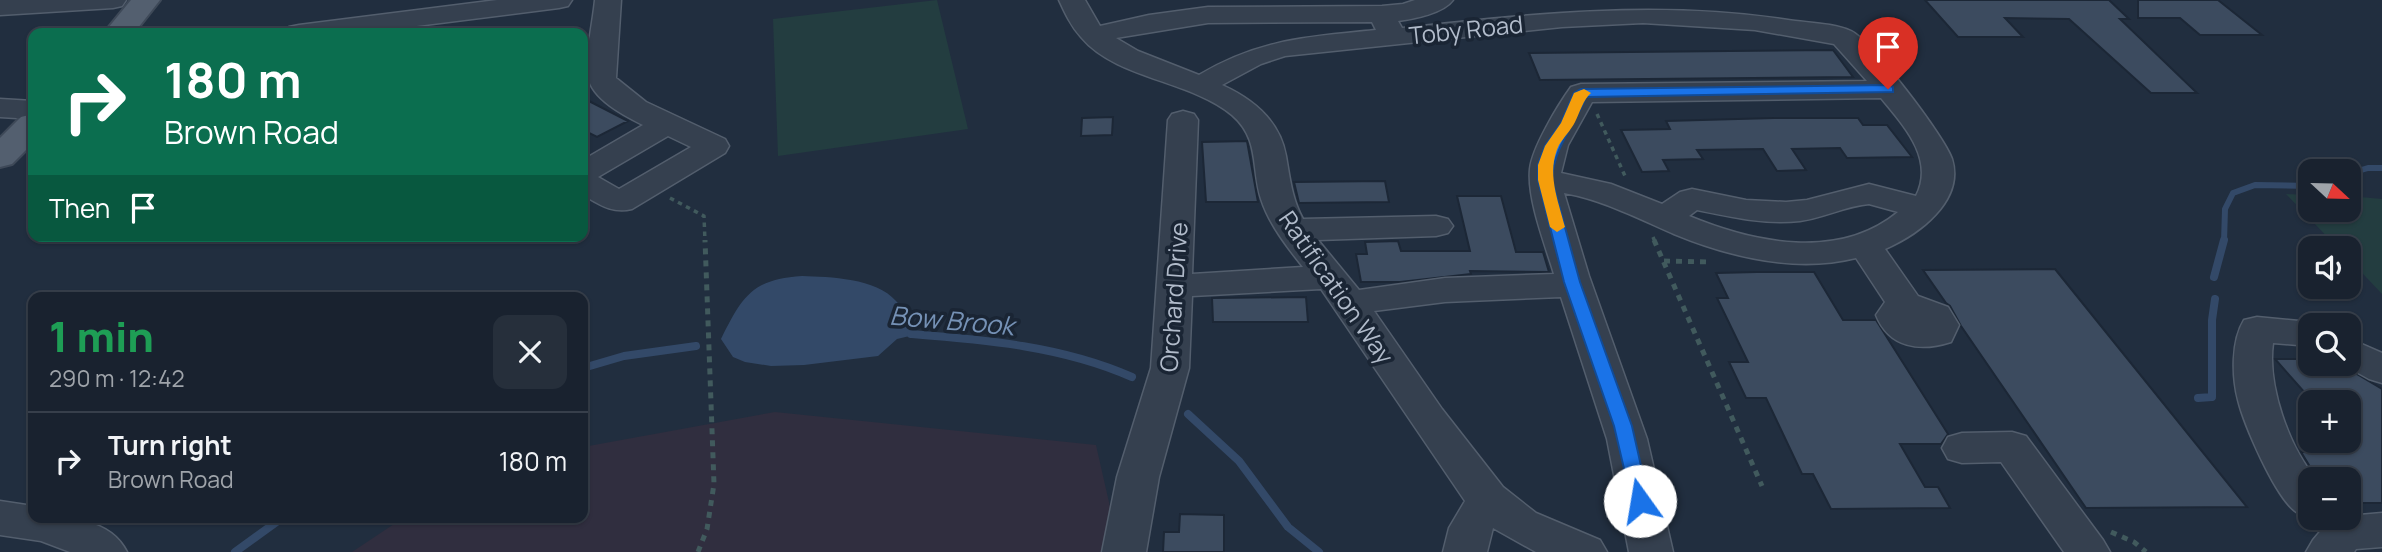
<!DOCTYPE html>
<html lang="en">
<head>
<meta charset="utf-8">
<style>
  :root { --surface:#19222f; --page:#262f3b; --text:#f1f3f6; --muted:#9fa4aa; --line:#373f4b }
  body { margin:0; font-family:Manrope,sans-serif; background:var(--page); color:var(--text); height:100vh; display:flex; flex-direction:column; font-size:26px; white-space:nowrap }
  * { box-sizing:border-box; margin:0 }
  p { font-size:23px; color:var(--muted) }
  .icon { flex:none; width:38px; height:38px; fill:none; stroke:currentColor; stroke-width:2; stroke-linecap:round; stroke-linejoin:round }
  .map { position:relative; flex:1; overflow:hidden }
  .panel { position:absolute; left:28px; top:292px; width:560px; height:231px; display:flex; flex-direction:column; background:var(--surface); border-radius:14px; box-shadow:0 2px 5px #0004,0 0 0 2px var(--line) }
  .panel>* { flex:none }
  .top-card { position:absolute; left:28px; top:28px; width:560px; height:214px; border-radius:14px; box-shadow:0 2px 5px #0004,0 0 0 2px var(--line); background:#0b6e4f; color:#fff; overflow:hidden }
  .needle { width:46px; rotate:112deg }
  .controls { position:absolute; left:2298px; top:159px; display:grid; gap:14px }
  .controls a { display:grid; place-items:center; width:63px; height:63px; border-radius:14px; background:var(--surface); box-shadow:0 2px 5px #0004,0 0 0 2px var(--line); font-size:35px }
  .pin { position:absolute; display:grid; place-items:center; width:60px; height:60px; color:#fff; margin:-72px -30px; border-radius:50% 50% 50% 0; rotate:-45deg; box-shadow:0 0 7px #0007 }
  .pin .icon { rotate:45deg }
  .me { position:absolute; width:77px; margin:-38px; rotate:347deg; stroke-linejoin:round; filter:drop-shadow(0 0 5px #0008) }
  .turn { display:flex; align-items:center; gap:24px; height:147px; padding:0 21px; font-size:32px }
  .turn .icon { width:91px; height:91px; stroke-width:2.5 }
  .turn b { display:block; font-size:49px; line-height:60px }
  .then { display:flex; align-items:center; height:66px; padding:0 21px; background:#0003; gap:14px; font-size:26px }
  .round { display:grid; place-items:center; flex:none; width:74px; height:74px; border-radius:14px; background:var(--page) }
  .headline { display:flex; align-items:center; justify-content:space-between; height:119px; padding:0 21px }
  h1 { font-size:42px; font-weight:800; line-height:52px; color:#1e9e55 }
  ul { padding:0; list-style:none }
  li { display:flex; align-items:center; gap:21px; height:98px; padding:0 21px; border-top:2px solid var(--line) }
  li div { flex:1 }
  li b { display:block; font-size:26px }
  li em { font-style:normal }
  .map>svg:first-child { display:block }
  .medical { fill:#302e3f }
  .green { fill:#233d40 }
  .water { fill:#334968 }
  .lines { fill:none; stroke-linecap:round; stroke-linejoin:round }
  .stream-far1 { stroke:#334968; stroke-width:6 }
  .stream { stroke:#334968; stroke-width:8 }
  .building { fill:#3c4b5f; stroke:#1c2736; stroke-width:2 }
  .minor-casing { stroke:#535e6d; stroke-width:3 }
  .major-casing { stroke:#3e4958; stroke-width:4 }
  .path-far1 { stroke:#415a5d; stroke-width:3.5; stroke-dasharray:4.5 4.5; stroke-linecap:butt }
  .path { stroke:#415a5d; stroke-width:5; stroke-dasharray:6 6; stroke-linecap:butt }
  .minor { fill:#35404f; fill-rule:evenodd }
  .major { fill:#535f6f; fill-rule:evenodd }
  .route { fill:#1a73e8; stroke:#114b97; stroke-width:2 }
  .slow { fill:#f59e0b }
  .labels { text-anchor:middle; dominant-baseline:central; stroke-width:7; stroke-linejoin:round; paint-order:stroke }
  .street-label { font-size:24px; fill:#b1bbca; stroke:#1a2534 }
  .water-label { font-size:26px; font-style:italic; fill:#7591b5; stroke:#1a2534 }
</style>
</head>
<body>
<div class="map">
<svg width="2382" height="552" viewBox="0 0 2382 552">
  <rect width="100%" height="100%" fill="#212e3f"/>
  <path class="medical" d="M 775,412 L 1096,445 L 1111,511 L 1150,512 L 1148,552 L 352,552 L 403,518 L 583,518 L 583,447 Z"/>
  <path class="green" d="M 937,0 L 968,129 L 778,156 L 773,19 Z
    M 2286,194 L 2310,195 L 2310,210 L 2348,210 L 2349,196 L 2382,199 L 2382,294 L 2349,259 L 2348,248 L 2338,248 Z"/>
  <path class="water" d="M 802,276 C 830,277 876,278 896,301 C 905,310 911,323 918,334 L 897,339 L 878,356 L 804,365 L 771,366 L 745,362 L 733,357 L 721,339 C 742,297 752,279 802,276 Z"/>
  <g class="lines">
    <path class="stream-far1" d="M 2348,174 L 2368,168 L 2382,168
      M 2224,242 L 2225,209 L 2233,193 L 2255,185 L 2310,186"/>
    <path class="stream" d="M 2214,277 L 2224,240
      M 911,334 C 986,340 1062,346 1132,377
      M 583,368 L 624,356 L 696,346
      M 2198,398 L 2212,397 L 2212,320 L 2215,299
      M 1188,414 L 1239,461 L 1288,527 L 1319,552
      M 235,552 L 282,518"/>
  </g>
  <path class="building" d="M 1925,0 L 2109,0 L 2129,19 L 2120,19 L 2197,93 L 2151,93 L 2069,19 L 2005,18 L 2023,37 L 1958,37 Z
    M 2138,0 L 2218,0 L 2262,35 L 2200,35 L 2180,18 L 2138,18 Z
    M 1833,50 L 1853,77 L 1540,80 L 1529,53 Z
    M 583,98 L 628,121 L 597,137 L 583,130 Z
    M 1113,117 L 1112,135 L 1081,136 L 1082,118 Z
    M 1774,118 L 1858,118 L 1863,125 L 1887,125 L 1912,157 L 1847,158 L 1840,148 L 1792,149 L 1806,170 L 1777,171 L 1763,149 L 1697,150 L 1703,159 L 1663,160 L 1669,171 L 1642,172 L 1621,130 L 1670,129 L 1666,121 Z
    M 1247,141 L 1258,202 L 1206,202 L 1202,142 Z
    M 1385,181 L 1389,202 L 1299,203 L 1294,182 Z
    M 1457,196 L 1501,196 L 1516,252 L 1543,252 L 1549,272 L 1470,271 L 1471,274 L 1400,282 L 1361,282 L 1356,254 L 1367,254 L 1365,242 L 1398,241 L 1401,251 L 1470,251 Z
    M 2055,269 L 2247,507 L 2086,508 L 1961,326 L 1950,306 L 1946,303 L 1923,270 Z
    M 1757,272 L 1814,272 L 1843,320 L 1876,320 L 1948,434 L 1941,444 L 1900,444 L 1925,487 L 1938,487 L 1950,508 L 1831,509 L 1813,474 L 1802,474 L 1766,398 L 1746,398 L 1729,362 L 1748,362 L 1717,298 L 1728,298 L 1716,273 Z
    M 1306,297 L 1308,322 L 1213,322 L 1212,298 Z
    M 2275,359 L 2310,359 L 2310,364 L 2340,364 L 2382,389 L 2382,503 L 2348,503 L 2348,480 L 2320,480 L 2309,465 L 2301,452 L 2344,451 L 2337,443 L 2350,444 L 2348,402 L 2313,402 Z
    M 1180,514 L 1224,515 L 1224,552 L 1163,552 L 1164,532 L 1179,532 Z"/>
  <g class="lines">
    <g class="minor-casing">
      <path id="minor" d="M 0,0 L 126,0 L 122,6 L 113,8 L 0,15 Z
        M 497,0 L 572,0 L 568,6 L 559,8 L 361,33 L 285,33 L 289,27 L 299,25 Z
        M 595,0 L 621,0 L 616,78 L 646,102 L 725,139 L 729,146 L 725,153 L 632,209 C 612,214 599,204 583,195 L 583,160 L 643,125 C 625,116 591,99 588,76 C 585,55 593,22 595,0 ZM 668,136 L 691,147 L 619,189 L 598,177 Z
        M 1059,0 L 1085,0 L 1100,26 L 1149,15 L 1208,7 L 1382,6 L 1403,4 L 1415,0 L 1453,0 C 1444,13 1414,19 1398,21 L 1402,28 C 1531,14 1659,0 1788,20 C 1807,23 1833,23 1851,31 C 1871,40 1945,137 1952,159 C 1965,201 1918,235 1885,249 L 1918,296 L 1948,307 L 1959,325 L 1951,342 C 1920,352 1889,348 1876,315 L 1885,302 L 1856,258 C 1796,273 1730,257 1674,234 C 1637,218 1603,200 1564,193 L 1589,276 L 1647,439 L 1673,552 L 1629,552 L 1607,439 L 1561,297 L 1445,302 L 1374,311 L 1442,409 L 1503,487 L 1536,513 L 1600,540 L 1607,552 L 1536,552 L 1493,528 L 1487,552 L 1443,552 L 1449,528 L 1465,501 L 1321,289 L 1192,296 L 1189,368 L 1159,477 L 1146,552 L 1102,552 L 1117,477 L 1151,368 L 1168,120 L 1172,114 L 1183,111 L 1194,114 L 1198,120 L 1192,274 L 1303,267 C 1287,247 1269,224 1261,199 C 1251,168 1260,139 1232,115 C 1190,80 1116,79 1081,37 C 1071,26 1065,13 1059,0 ZM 1372,22 L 1376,30 C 1307,37 1260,39 1199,75 L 1138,51 L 1116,38 L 1208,23 ZM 1643,23 L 1755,30 L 1834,44 L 1867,81 L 1581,84 L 1571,87 C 1558,105 1532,148 1530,169 C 1527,199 1545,244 1554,274 L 1445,278 L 1359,290 L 1318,240 L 1436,236 L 1448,233 L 1453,226 L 1448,219 L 1436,216 L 1303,219 C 1292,199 1290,179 1286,156 C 1280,121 1253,99 1222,85 L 1261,64 L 1285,56 L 1562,27 ZM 1881,98 C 1904,126 1935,159 1916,196 L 1869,184 L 1807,200 L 1786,202 L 1746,200 L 1692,189 L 1680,192 L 1662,204 L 1611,184 L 1561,173 L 1568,145 L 1592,102 ZM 1869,204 L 1898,212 C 1839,261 1754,243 1689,216 L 1697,210 C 1731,217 1766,225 1800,221 C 1824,218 1845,206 1869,204 Z
        M 0,99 L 33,101 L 33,119 L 0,117 Z
        M 2257,317 L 2310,322 L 2323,326 L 2310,326 L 2310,346 L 2273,343 C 2267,385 2289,448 2317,480 L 2310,480 L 2310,516 C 2305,515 2298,514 2295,511 C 2275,496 2244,425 2238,400 C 2232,377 2231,341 2244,320 Z
        M 2348,338 L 2382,353 L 2382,383 L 2369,379 L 2342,364 L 2348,364 Z
        M 2012,432 L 2026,436 L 2103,540 L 2110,552 L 2064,552 L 2001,462 L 1962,463 L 1948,459 L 1942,448 L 1948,437 L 1962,433 Z
        M 0,501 L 33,506 L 33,518 C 68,518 109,517 127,552 L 70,552 L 41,541 L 0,535 Z
        M 2382,513 L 2382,547 L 2356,549 L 2354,552 L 2306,552 L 2313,540 L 2329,521 L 2348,518 L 2348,516 Z"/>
    </g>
    <g class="major-casing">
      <path id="major" d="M 131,0 L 160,0 L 134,33 L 104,33 Z
        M 33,114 L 33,143 L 12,164 L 0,167 L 0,138 L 21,117 Z"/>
    </g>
    <path class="path-far1" d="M 1597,114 L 1625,176
      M 670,198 L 704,216 L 705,242
      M 1653,237 L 1655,242"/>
    <path class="path" d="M 1654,240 L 1762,486
      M 1664,261 L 1712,262
      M 2111,532 L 2134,542 L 2146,552
      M 698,552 L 707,529 L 714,484 L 705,240"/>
    <use href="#minor" class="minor"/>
    <use href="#major" class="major"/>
  </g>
  <path class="route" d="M 1888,85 L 1893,87 L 1893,92 L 1586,97 C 1574,125 1553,149 1552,180 L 1580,282 L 1632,426 L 1649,501 L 1647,507 L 1640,509 L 1633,507 L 1614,426 L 1564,282 L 1538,180 L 1538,165 L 1545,146 L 1561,123 L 1574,93 L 1581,89 Z"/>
  <path class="slow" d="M 1584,89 L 1591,93 C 1583,100 1580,112 1575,122 C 1571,130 1564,137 1559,145 C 1546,172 1558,200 1565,227 L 1557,232 L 1550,227 L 1538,180 L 1538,165 L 1545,146 L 1561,123 L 1574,93 Z"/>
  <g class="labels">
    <g class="street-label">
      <text transform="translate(1466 29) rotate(-6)">Toby Road</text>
      <text transform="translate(1337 287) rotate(55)">Ratification Way</text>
      <text transform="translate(1173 297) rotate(-86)">Orchard Drive</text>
    </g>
    <g class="water-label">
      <text transform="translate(952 320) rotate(5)">Bow Brook</text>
    </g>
  </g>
</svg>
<div class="controls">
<a><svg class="needle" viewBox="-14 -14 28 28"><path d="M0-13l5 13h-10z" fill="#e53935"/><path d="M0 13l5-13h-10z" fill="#9fa4aa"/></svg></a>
<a><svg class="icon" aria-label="sound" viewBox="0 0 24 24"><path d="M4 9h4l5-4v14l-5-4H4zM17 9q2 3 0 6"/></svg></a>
<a><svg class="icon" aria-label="search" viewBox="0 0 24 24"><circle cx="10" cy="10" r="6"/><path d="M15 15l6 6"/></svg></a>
<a>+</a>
<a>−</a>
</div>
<div class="pin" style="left:1888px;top:89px;background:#d93025"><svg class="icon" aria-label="arrive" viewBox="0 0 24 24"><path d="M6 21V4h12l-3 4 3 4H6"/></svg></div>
<svg class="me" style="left:1640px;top:501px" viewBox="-20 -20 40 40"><circle r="19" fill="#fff"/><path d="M0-13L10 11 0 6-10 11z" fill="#1a73e8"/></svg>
<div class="top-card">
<div class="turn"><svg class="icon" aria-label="right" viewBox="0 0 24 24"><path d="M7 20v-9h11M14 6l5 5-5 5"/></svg><div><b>180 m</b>Brown Road</div></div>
<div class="then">Then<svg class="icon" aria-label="arrive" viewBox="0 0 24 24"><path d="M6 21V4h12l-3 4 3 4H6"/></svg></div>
</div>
<section class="panel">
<div class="headline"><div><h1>1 min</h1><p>290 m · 12:42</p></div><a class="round"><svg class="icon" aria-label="close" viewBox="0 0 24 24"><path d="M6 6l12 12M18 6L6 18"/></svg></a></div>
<ul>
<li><svg class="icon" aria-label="right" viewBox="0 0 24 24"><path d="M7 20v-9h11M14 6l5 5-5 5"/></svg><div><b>Turn right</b><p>Brown Road</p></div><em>180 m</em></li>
</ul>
</section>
</div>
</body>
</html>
